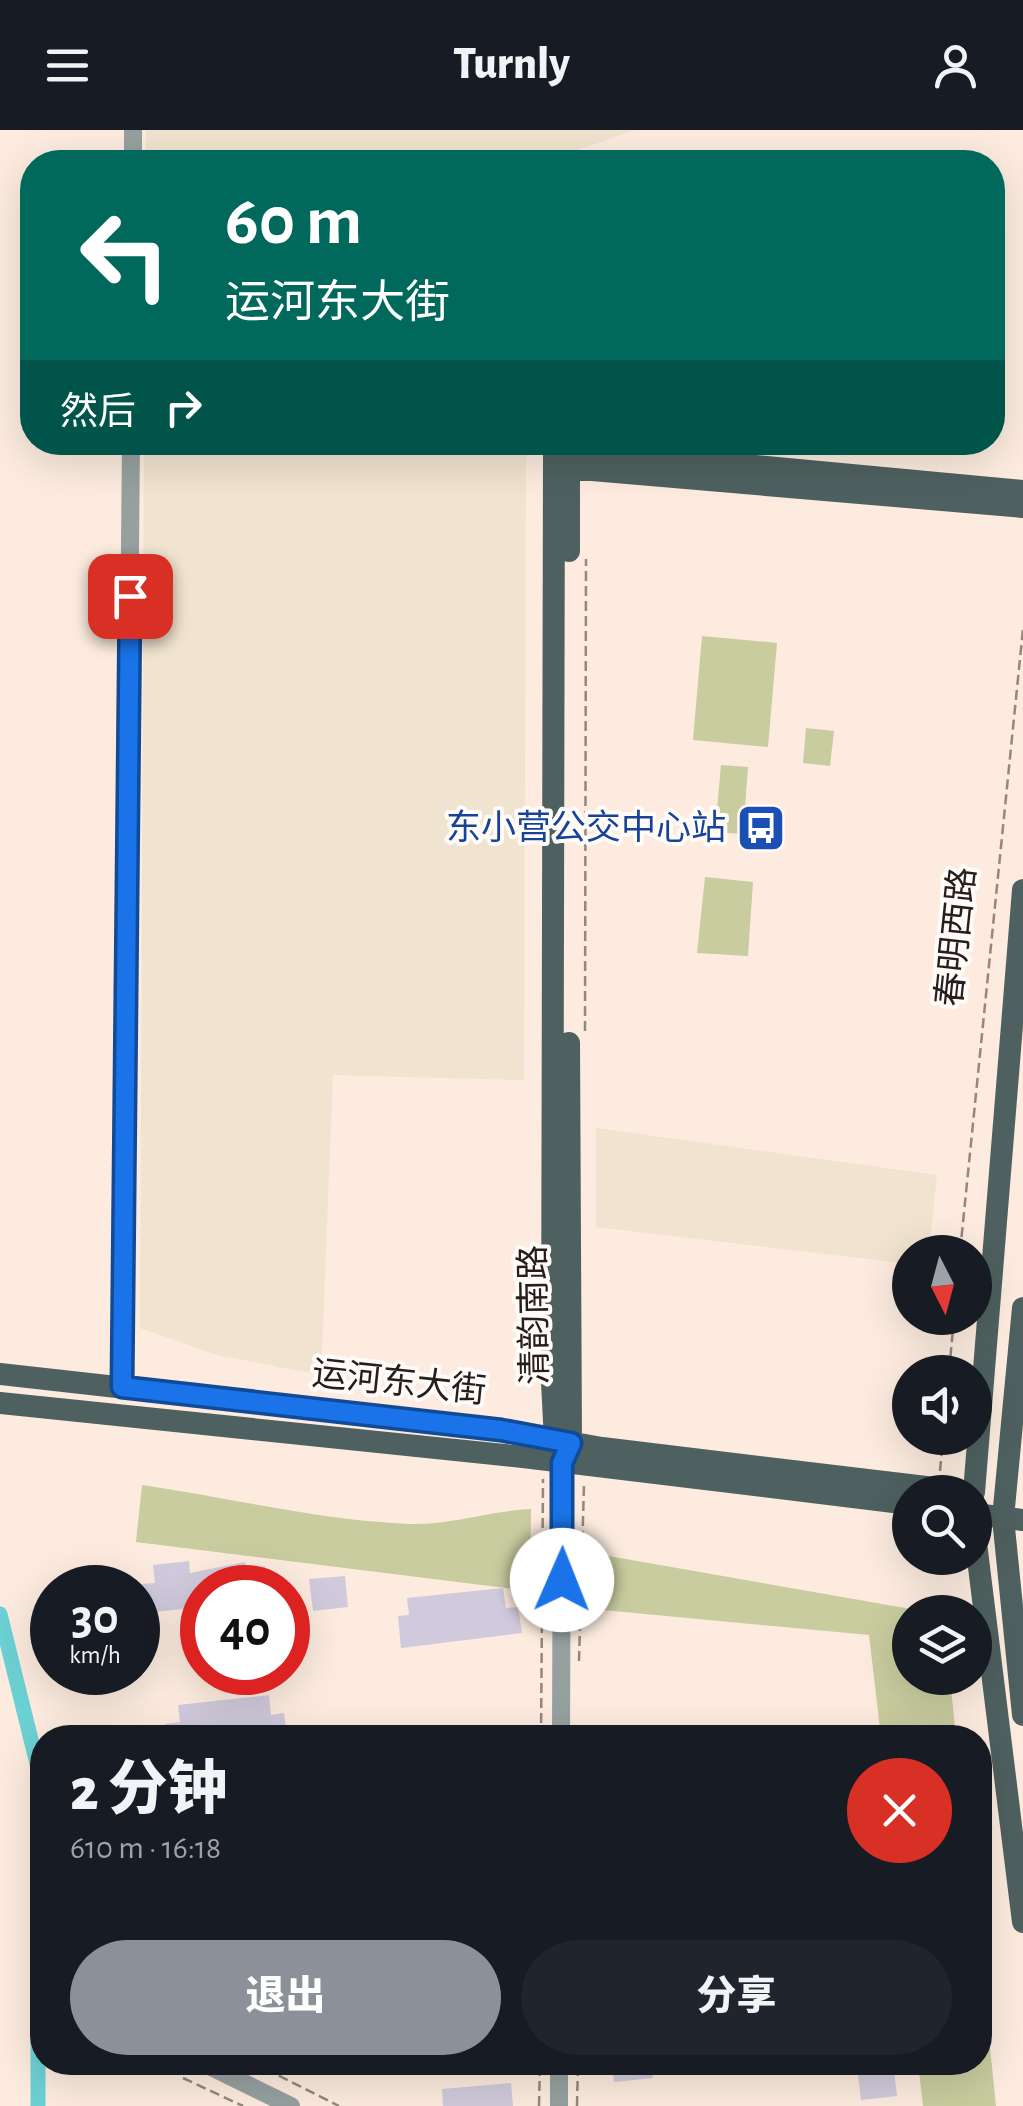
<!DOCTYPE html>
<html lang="zh">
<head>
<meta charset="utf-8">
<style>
  :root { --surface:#171b24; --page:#20242c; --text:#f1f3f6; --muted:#9ea1a6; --accent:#8c9099 }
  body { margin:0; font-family:"Alegreya Sans","Noto Sans SC",sans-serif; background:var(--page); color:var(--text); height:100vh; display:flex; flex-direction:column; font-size:38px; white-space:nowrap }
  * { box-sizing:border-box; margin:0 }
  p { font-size:32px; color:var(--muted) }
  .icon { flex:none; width:55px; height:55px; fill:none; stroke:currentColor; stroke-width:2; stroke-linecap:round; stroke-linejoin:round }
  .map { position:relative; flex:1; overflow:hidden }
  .side { position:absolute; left:30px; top:1595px; width:962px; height:350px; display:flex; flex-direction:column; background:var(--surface); border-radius:40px; box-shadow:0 10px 40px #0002 }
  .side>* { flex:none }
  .hud { position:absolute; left:20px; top:20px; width:985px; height:305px; border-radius:40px; box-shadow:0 10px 40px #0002; background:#00695c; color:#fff; overflow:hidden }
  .needle { width:65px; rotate:174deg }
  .controls { position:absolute; left:892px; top:1105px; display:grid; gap:20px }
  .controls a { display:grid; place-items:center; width:100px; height:100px; border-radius:50%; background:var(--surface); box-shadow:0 10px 40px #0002; font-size:50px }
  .speed { position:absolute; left:30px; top:1435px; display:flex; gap:20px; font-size:50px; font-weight:700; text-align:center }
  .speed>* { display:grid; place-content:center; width:130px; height:130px; border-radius:50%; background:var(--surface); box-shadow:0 10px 40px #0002; line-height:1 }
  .speed small { font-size:25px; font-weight:400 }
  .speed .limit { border:15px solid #d22; background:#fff; color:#111 }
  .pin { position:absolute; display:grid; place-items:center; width:85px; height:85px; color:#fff; margin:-42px; border-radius:20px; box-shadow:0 5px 15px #0006 }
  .me { position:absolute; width:110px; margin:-55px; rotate:1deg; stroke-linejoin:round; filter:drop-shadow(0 0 8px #0008) }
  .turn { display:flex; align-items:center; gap:35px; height:210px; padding:0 40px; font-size:45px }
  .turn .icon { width:130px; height:130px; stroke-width:2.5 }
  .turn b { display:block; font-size:70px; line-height:85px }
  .then { display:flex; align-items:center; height:95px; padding:0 40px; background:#0003; gap:20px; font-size:38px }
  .round { display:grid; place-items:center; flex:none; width:105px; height:105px; border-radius:52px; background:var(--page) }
  .headline { display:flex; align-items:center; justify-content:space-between; height:170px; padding:0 40px }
  h1 { font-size:60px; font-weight:800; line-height:75px }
  .primary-button { display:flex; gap:20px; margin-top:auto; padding:20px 40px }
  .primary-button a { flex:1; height:115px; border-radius:60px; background:var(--accent); color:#fff; font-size:40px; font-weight:800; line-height:115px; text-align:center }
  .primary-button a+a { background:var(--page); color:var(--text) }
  header { display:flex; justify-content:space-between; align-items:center; height:130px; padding:0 40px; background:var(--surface); font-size:45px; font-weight:800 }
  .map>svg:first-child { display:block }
  .industrial { fill:#f0e3cf }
  .green { fill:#c9cc9e }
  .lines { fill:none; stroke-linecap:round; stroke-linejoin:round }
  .canal { stroke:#6cd1d4; stroke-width:15 }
  .building { fill:#d0cadc }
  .path { stroke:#93877f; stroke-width:2.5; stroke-dasharray:10 5; stroke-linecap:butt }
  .minor { stroke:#96a09f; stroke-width:18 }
  .major { stroke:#4e605f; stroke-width:22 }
  .route-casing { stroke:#114b97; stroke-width:25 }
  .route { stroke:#1a73e8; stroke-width:18 }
  .labels { text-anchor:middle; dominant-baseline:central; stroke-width:8; stroke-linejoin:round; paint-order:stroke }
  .transit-label { font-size:35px; fill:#164399; stroke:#fffbf9; text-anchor:end }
  .street-label { font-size:35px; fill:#251e1a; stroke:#fffbf9 }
</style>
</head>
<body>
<header><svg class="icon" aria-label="menu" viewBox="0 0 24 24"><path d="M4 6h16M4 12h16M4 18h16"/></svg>Turnly<svg class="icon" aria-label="person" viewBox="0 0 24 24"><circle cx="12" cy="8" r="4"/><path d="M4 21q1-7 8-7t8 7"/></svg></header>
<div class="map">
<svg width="1023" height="1976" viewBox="0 0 1023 1976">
  <rect width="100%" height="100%" fill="#fcebde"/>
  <path class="industrial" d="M 146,0 L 634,0 L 545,32 L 146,32 Z
    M 144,313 L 526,313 L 524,950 L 333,945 L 321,1245 L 217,1225 L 140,1198 Z
    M 596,998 L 937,1045 L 929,1122 L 910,1122 L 910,1134 L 596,1097 Z"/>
  <path class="green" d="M 702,506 L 777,513 L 768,617 L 693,610 Z
    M 806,598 L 834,601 L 830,636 L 803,633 Z
    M 721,635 L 748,637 L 743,704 L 715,702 Z
    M 705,747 L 753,752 L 748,826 L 697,823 Z
    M 142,1355 C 230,1368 319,1390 409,1394 C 451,1395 489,1381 531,1379 L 530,1461 L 136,1412 Z
    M 603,1425 L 928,1482 L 910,1482 L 910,1548 L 950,1548 L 956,1607 L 881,1607 L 869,1505 L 603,1480 Z
    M 980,1819 L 996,1976 L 923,1976 L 918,1933 L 980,1932 Z"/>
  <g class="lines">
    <path class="canal" d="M 0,1484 L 38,1638 L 38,1976"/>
  </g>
  <path class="building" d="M 189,1431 L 190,1443 L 245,1432 L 246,1438 L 265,1436 L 267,1458 L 202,1458 L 202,1477 L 145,1483 L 142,1454 L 155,1453 L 153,1435 Z
    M 345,1446 L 348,1477 L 313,1481 L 309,1449 Z
    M 503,1458 L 506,1478 L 518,1477 L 522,1503 L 401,1518 L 398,1486 L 409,1485 L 407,1468 Z
    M 269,1565 L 271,1585 L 284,1583 L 287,1608 L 167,1608 L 165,1594 L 180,1592 L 178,1575 Z
    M 612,1932 L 651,1932 L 653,1948 L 614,1952 Z
    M 893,1932 L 897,1966 L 861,1970 L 857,1936 Z
    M 511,1953 L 513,1976 L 443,1976 L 442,1959 Z"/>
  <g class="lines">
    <path class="path" d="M 585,901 L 586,429
      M 960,1122 L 1023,499
      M 949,1242 L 954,1188
      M 940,1341 L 943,1308
      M 579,1531 L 584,1354
      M 541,1608 L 543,1349
      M 252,1932 L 339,1976
      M 183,1948 L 243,1976
      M 539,1976 L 540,1932
      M 577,1976 L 578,1932"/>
    <path class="minor" d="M 133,32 L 133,0
      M 122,1257 L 131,312
      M 561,1608 L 562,1333
      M 201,1932 L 291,1976
      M 559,1976 L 559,1932"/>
    <path class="major" d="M 569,319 L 569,421
      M 557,337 L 1023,377
      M 1023,1178 L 1003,1388 L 1023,1585
      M 0,1244 L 501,1300 L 602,1318 L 968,1362
      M 0,1273 L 523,1327 L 910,1374
      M 562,1333 L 555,1311 L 552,1252 L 554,317 L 1023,361
      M 562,1333 L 571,1313 L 569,913
      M 974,1362 L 1023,760
      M 975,1384 L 1023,1390
      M 975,1405 L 1023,1792"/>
  </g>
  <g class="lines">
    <g class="route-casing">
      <path id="route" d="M 130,466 L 122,1257 L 501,1300 L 571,1313 L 562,1333 L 562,1450"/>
    </g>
    <use href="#route" class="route"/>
  </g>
  <defs>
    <g id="bus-square" transform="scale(2.5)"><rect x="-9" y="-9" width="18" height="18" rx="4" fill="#1a4fb4" stroke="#fffbf9"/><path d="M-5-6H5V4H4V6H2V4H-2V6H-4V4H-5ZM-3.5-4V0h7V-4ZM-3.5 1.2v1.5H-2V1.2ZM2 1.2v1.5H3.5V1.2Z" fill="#fff"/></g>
  </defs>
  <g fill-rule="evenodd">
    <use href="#bus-square" x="761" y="698"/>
  </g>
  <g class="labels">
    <g class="transit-label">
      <text x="726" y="698">东小营公交中心站</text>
    </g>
    <g class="street-label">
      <text transform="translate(957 807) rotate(-84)">春明西路</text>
      <text transform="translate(535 1185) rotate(-91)">清韵南路</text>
      <text transform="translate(399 1253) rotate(6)">运河东大街</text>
    </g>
  </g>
</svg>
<div class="controls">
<a><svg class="needle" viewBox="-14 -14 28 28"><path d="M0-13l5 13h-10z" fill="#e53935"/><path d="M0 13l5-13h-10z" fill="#9ea1a6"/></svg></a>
<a><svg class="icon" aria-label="sound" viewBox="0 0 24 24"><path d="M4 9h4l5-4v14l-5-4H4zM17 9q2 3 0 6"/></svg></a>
<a><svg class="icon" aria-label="search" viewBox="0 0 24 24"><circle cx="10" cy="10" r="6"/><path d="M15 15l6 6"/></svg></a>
<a><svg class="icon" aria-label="layers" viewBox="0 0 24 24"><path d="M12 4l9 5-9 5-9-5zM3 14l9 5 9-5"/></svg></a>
</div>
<div class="speed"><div>30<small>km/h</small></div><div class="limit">40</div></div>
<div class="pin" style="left:130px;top:466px;background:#d93025"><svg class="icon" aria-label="arrive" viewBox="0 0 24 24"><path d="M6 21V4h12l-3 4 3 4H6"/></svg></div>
<svg class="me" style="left:562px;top:1450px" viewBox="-20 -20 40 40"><circle r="19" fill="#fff"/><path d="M0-13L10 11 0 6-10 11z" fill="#1a73e8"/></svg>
<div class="hud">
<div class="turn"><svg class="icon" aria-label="left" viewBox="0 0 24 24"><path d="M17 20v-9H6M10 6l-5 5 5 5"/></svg><div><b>60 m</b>运河东大街</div></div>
<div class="then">然后<svg class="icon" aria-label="right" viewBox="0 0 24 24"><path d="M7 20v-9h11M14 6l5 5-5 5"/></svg></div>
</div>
<section class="side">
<div class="headline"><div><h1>2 分钟</h1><p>610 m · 16:18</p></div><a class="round" style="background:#d93025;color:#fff"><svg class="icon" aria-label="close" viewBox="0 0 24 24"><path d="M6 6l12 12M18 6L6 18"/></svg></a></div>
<div class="primary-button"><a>退出</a><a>分享</a></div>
</section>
</div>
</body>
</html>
